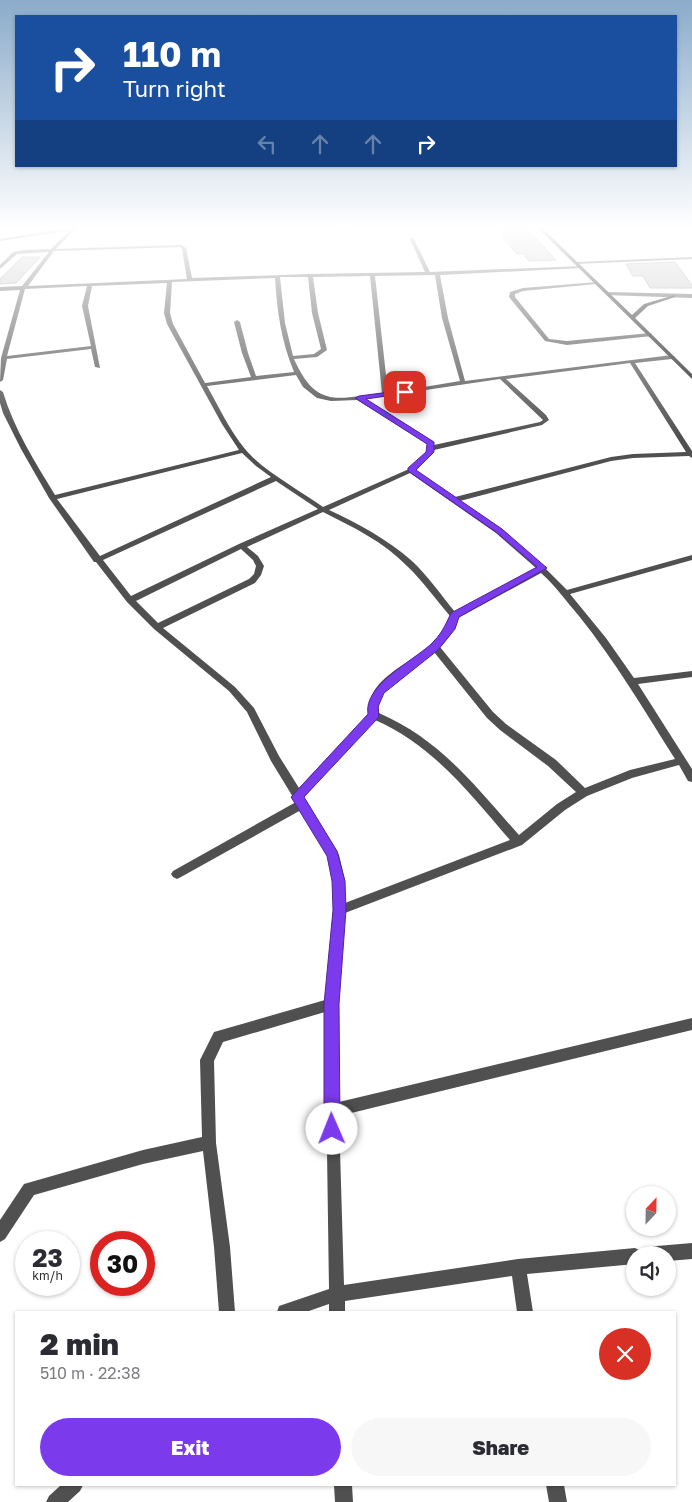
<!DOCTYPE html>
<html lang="en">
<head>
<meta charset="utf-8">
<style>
  :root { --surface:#fff; --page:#f7f7f7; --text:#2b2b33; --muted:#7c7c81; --accent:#7c3aed }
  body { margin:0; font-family:"Golos Text",sans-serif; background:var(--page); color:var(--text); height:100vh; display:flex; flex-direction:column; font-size:19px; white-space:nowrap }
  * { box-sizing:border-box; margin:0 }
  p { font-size:16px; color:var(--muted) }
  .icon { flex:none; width:28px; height:28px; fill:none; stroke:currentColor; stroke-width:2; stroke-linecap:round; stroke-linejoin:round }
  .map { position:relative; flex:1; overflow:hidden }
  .drawer { position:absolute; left:15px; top:1311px; width:661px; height:175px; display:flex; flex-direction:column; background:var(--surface); border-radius:0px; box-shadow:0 1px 4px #0004 }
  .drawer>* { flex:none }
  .guide { position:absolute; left:15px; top:15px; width:662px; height:152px; border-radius:0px; box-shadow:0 1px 4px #0004; background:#1a4fa0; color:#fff; overflow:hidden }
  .needle { width:32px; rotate:22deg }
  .tools { position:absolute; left:626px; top:1186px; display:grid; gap:10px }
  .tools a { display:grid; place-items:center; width:50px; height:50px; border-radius:50%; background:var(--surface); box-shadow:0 1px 4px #0004; font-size:25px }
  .speed { position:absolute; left:15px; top:1231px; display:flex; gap:10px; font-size:25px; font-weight:700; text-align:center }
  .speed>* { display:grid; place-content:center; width:65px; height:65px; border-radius:50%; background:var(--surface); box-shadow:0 1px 4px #0004; line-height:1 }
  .speed small { font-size:12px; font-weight:400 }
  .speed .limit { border:8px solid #d22; background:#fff; color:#111 }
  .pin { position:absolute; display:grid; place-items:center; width:42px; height:42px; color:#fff; margin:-21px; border-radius:10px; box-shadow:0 2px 8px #0006 }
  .me { position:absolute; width:55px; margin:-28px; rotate:359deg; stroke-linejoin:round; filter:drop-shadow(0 0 4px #0008) }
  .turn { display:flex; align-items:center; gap:18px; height:105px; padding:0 25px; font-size:22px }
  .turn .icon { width:65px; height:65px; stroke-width:2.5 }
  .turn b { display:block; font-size:35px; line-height:42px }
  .lanes { display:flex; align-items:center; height:48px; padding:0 25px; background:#0003; justify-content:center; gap:25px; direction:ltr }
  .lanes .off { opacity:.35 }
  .round { display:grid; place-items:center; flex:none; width:52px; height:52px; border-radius:26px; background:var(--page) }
  .headline { display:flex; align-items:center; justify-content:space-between; height:85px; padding:0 25px }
  h1 { font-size:30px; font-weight:800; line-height:38px }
  .primary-button { display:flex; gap:10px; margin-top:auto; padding:10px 25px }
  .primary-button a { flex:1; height:58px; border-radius:30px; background:var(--accent); color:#fff; font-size:20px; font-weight:800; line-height:58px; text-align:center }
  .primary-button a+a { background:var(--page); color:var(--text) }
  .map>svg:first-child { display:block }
  .building { fill:#c0c0c0; stroke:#949494 }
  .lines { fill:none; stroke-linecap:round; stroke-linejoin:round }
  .street { fill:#505050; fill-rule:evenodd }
  .secondary { fill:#1d1d1d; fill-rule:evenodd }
  .route { fill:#7c3aed; stroke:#51269a }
</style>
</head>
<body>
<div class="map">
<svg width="692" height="1502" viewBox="0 0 692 1502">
  <rect width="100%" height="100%" fill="#fff"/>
  <path class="building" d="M 526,227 L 537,239 L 556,260 L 529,261 L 523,254 L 517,254 L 503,238 L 508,237 L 499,228 Z
    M 22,257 L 40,257 L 16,283 L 0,284 L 0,279 Z
    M 675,262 L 692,285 L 692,288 L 650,288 L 643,276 L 633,276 L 626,264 Z"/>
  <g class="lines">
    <path class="street" d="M 73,227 L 77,227 L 56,249 L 181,245 L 186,248 L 192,278 L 310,274 L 425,272 L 410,239 L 412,238 L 414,239 L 430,272 L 581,266 L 583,268 L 440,275 L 448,318 L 465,381 L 672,355 L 675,357 L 672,359 L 635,363 L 692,451 L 692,458 L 689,456 L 633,458 L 611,461 L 460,501 L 502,529 L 543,566 L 546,566 L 546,569 L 567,590 L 692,555 L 692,560 L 570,594 L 606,638 L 634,678 L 692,671 L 692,677 L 638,684 L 692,769 L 692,782 L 688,781 L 679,765 L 632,778 L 587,796 L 565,810 L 522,845 L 345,913 L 337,1004 L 339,1102 L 692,1018 L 692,1030 L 339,1116 L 344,1285 L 518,1259 L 635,1248 L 639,1250 L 645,1247 L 692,1243 L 692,1259 L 668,1261 L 668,1255 L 635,1255 L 635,1264 L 527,1274 L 533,1312 L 517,1312 L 512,1276 L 345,1301 L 345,1312 L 329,1312 L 329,1304 L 306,1312 L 277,1312 L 279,1306 L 329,1289 L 325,1012 L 223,1042 L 214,1061 L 216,1143 L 230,1247 L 235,1312 L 219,1312 L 214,1247 L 203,1151 L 143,1164 L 34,1195 L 5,1239 L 0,1242 L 0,1220 L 24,1184 L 143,1150 L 202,1137 L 200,1060 L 214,1032 L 325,1000 C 329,960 341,894 328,857 C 323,842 309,824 301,810 L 181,877 L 177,879 L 173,877 L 171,874 L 173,871 L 296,802 L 271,761 L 247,712 L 229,691 L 154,629 L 127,602 L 96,562 L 94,562 L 49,498 L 21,449 L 3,413 L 0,403 L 0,390 L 3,392 C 14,429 35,462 55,495 L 239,450 L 222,424 L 167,324 L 164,313 L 167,283 L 92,286 L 88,306 L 100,368 L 95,367 L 91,349 L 7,359 L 3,380 L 0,382 L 1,358 L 20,290 L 0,291 L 0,287 L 22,286 L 49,252 L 17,254 L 0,269 L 0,265 L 13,252 L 24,250 L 51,249 L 69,231 L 0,241 L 0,239 ZM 180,247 L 182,249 L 187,279 L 28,286 L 54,251 ZM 435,275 L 442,318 L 460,381 L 388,393 L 375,276 ZM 370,276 L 382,393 C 336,399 316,408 294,359 L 317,357 L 327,350 L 318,313 L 313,277 ZM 280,277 L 308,277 L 312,313 L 321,349 L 314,354 L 293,356 L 285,323 ZM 275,278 C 277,310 281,341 294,372 L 256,376 L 248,353 L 240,322 L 237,320 L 234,322 L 242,353 L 251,377 L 205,383 L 173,324 L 170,313 L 172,282 ZM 87,286 L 82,306 L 91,346 L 7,356 L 25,289 ZM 630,363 L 686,452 L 633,454 L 611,457 L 455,497 L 415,470 L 432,454 L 434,450 L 542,425 L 549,420 L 546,415 L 506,379 ZM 296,375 L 303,387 L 317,398 L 331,401 L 357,400 L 428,444 L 427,452 L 409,469 L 323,507 C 301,491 262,470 245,449 C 230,431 219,407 207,386 ZM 500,379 L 543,420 L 540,422 L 434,445 L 433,442 L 426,437 L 365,399 ZM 242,453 L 256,466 L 271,477 L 100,556 L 57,499 ZM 410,473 L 496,533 L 536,568 L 455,612 C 441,595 428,576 412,561 C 387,539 359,524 329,510 ZM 276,481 L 318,509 L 239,544 L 131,596 L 103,560 ZM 323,512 C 353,527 384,542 407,566 C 423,581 436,600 450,616 C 441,657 378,665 370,702 C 369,706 369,710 369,714 L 299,788 L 279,756 L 254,708 L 235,687 L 163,628 L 255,583 L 261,575 L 264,566 L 258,556 L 247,547 ZM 241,549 L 253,560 L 256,566 L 254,574 L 249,579 L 158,623 L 136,601 ZM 541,573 C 555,585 566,601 579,616 C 615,661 644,710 675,759 L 630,770 L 585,788 L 556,760 L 506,724 L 493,712 L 440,647 C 448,639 456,629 458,618 ZM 434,652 L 487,718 L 500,730 L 548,766 L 576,792 L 557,804 L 519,835 C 475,786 441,740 379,713 C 379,710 378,705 379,701 C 385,682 418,663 434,652 ZM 375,720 C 433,745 470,794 510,840 L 345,903 L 345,881 L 339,855 L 304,797 Z
      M 355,227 L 375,227 L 341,230 L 339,229 Z
      M 692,257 L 692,259 L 576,264 L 574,263 L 576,262 Z
      M 598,282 L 596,284 L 523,291 L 515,294 L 515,297 L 549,339 L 567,341 L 650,333 L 652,334 L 652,336 L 567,345 L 545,341 L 509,297 L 510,292 L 523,288 Z
      M 608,292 L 692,294 L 692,298 L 606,295 Z
      M 61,1485 L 83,1485 L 80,1491 L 68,1502 L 46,1502 L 49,1496 Z
      M 334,1485 L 352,1485 L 353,1502 L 335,1502 Z
      M 546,1485 L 564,1485 L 567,1502 L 549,1502 Z"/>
    <path class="secondary" d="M 537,227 L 541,227 L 632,315 L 644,304 L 675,295 L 675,297 L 648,306 L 635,318 L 692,374 L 692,379 Z"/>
  </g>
  <linearGradient id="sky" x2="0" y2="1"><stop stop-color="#8aabca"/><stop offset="0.52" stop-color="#fff"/><stop offset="1" stop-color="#fff" stop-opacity="0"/></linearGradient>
  <rect width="692" height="437" fill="url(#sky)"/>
  <path class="route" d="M 405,390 L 407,390 L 407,393 L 366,399 L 434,442 L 434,452 L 416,470 L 502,529 L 547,568 L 459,617 L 455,629 L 438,650 L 384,693 L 378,707 L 379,715 L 378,718 L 304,797 L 337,851 L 345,881 L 346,910 L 339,1004 L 340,1129 L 338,1135 L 332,1137 L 326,1135 L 324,1129 L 324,1004 L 333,910 L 332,881 L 327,856 L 291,797 L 368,714 C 363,686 411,662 430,645 C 441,635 445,626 451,613 L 537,567 L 496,532 L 408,471 L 408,468 L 426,452 L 427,444 L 355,398 L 359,396 Z"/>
</svg>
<div class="tools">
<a><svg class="needle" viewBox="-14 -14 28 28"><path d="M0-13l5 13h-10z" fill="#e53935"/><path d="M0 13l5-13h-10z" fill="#7c7c81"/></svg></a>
<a><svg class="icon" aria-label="sound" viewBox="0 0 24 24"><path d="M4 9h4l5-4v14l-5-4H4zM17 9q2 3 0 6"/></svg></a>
</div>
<div class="speed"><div>23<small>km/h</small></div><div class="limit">30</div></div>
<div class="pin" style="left:405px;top:392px;background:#d93025"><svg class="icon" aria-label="arrive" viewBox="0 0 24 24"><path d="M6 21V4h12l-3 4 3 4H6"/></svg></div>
<svg class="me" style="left:332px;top:1129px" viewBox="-20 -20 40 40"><circle r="19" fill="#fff"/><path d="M0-13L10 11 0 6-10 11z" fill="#7c3aed"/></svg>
<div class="guide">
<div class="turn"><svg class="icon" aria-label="right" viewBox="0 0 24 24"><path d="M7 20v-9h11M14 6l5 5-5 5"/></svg><div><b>110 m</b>Turn right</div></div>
<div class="lanes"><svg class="icon off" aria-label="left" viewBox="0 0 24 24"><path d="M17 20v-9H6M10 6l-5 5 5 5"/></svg><svg class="icon off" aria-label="ahead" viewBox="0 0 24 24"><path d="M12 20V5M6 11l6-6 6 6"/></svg><svg class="icon off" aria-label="ahead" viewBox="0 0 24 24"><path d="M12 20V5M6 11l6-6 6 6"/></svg><svg class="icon" aria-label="right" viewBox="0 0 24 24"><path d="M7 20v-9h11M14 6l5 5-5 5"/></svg></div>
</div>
<section class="drawer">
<div class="headline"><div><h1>2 min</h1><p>510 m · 22:38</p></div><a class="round" style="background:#d93025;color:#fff"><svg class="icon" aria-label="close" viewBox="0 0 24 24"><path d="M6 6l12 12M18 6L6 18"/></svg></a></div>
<div class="primary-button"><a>Exit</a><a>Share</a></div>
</section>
</div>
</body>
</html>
